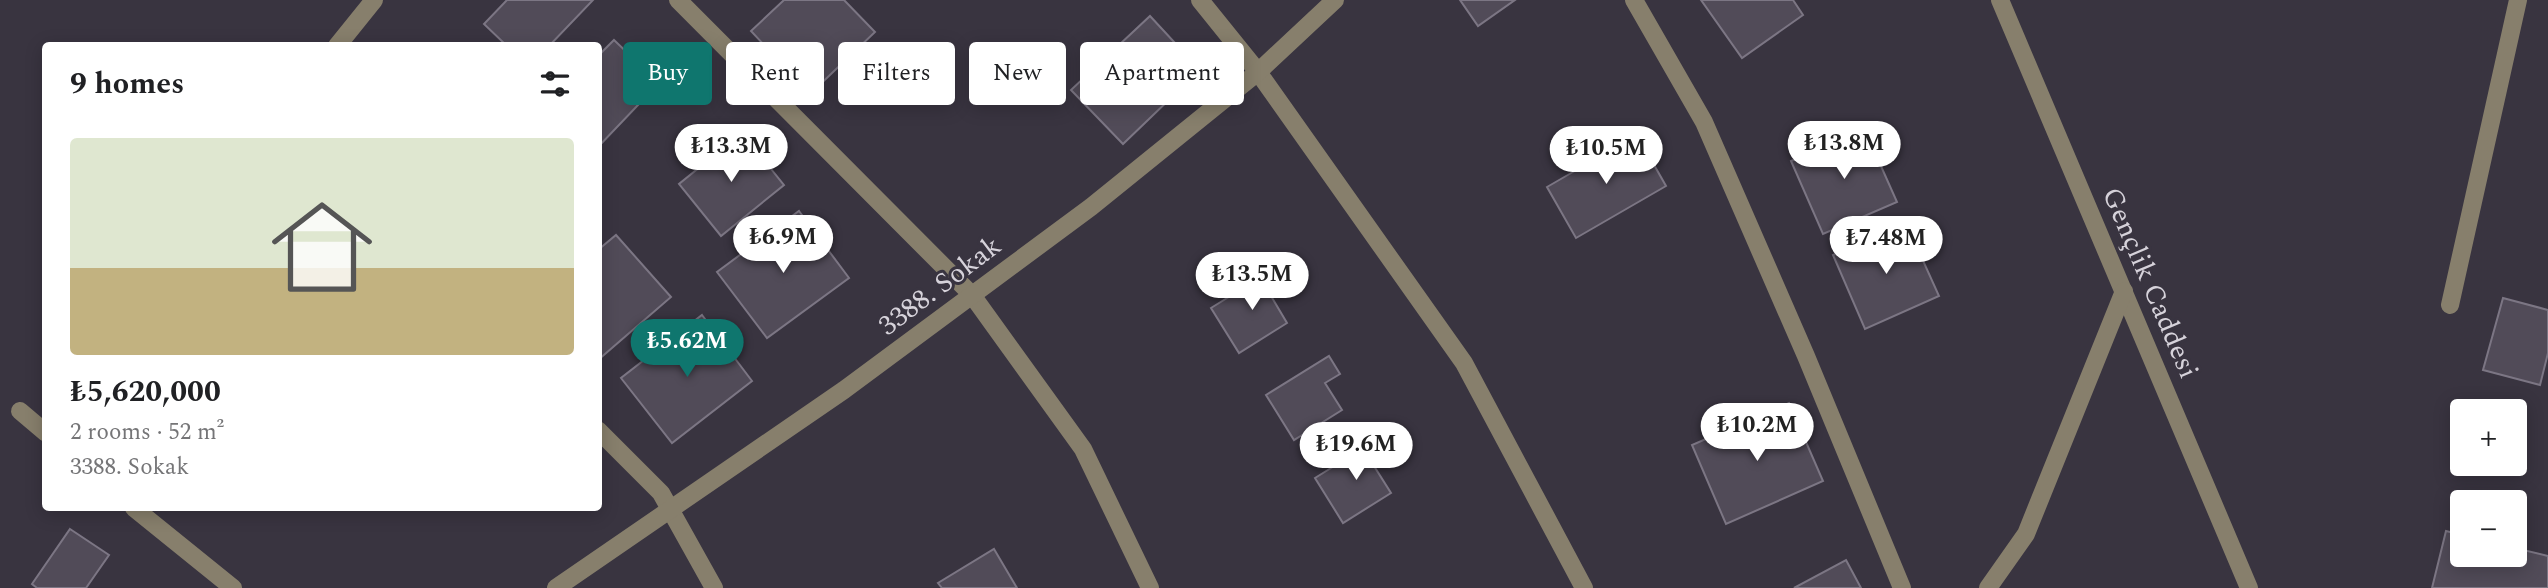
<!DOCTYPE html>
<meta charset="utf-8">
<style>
:root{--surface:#fff;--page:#f2f2f2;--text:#202124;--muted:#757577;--line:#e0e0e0;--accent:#0f766e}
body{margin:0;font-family:Spectral,serif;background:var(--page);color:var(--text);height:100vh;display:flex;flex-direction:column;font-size:26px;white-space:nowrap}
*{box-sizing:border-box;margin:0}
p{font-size:23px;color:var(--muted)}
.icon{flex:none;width:38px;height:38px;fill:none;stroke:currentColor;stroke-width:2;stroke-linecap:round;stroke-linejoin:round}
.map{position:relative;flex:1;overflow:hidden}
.side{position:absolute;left:42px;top:42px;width:560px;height:469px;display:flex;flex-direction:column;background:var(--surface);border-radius:7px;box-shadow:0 4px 18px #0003}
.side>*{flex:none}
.guide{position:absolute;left:623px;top:42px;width:665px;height:63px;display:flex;gap:14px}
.buttons{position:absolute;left:2450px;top:399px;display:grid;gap:14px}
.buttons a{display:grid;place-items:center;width:77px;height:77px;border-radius:7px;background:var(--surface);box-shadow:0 4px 18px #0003;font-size:35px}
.price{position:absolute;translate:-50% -60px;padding:0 16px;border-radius:24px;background:#fff;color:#222;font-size:23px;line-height:46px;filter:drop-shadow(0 2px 4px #0008)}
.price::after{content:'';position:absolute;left:50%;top:42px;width:21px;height:16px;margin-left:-10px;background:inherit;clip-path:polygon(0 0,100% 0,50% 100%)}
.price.active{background:var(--accent);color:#fff}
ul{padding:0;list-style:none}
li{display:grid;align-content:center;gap:14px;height:371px;padding:0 28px}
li+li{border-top:2px solid var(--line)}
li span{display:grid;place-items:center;height:217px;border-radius:7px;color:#555}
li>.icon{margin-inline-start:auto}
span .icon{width:126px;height:126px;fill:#fffc;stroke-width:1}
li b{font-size:30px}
h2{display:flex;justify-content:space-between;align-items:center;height:84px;padding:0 28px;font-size:30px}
.pill{padding:0 24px;border-radius:7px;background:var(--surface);box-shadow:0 4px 18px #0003;font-size:24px;line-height:63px}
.pill.active{background:var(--accent);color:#fff}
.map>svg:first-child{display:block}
.building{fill:#514b58;stroke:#7c7684;stroke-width:2}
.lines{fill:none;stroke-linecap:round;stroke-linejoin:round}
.minor{stroke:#877f6c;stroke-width:18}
.labels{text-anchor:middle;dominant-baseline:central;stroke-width:6;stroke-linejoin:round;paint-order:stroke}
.street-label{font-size:28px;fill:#d6d2da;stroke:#393440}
</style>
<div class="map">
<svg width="2548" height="588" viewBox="0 0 2548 588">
<rect width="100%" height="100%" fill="#393440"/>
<!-- building -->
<g class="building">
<polygon points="507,0 593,0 549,46 507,46 484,24"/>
<polygon points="784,0 844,0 875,32 810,94 751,31"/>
<polygon points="1460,0 1515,0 1478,26"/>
<polygon points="1701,0 1793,0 1803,15 1742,58"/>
<polygon points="1150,16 1200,70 1123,144 1071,90"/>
<polygon points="614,40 659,83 598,147 598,56"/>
<polygon points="1864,128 1897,202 1823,234 1791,161"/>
<polygon points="742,133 784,185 721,236 679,184"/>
<polygon points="1637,135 1666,186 1576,238 1547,187"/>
<polygon points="799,211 849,278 767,338 717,272"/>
<polygon points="1906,223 1939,296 1865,329 1833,255"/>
<polygon points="616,235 671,297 598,360 598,250"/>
<polygon points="1274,269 1285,287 1271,296 1287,323 1239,353 1211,308"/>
<polygon points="2503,298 2548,310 2548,353 2540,385 2483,370"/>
<polygon points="702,315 752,381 672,443 621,378"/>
<polygon points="1329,356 1340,374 1325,383 1342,410 1294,440 1266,395"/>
<polygon points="1789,403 1823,481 1726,524 1692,445"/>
<polygon points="1378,439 1389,457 1374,466 1391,493 1343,523 1315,478"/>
<polygon points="70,529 109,555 86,588 37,588 32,584"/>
<polygon points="2446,531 2462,535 2462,555 2515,555 2515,548 2548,556 2548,588 2432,588"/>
<polygon points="994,549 1017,588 942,588 938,583"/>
<polygon points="1846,560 1861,588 1794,588"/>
</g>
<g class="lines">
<!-- minor -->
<g class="minor">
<polyline points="678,0 972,295 1083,449 1150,588"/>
<polyline points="1200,0 1258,72 1464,363 1584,588"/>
<polyline points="1634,0 1704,122 1806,356 1902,588"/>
<polyline points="2000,0 2249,588"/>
<polyline points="337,46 374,0"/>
<polyline points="2450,305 2518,0"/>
<polyline points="20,411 46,433"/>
<polyline points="598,430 661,493 714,588"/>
<polyline points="134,508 233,588"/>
<polyline points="556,588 844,390 1091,207 1258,72 1335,0"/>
<polyline points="1988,588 2026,534 2124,291"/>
</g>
</g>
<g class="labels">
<!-- street labels -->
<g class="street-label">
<text transform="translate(2150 283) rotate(67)">Gençlik Caddesi</text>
<text transform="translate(940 286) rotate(-37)">3388. Sokak</text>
</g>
</g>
</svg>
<div class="buttons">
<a>+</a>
<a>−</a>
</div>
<b class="price" style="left:1844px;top:181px">₺13.8M</b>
<b class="price" style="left:731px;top:184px">₺13.3M</b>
<b class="price" style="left:1606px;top:186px">₺10.5M</b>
<b class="price" style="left:783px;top:275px">₺6.9M</b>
<b class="price" style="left:1886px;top:276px">₺7.48M</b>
<b class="price" style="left:1252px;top:312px">₺13.5M</b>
<b class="price active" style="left:687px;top:379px">₺5.62M</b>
<b class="price" style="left:1757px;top:463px">₺10.2M</b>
<b class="price" style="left:1356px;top:482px">₺19.6M</b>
<div class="guide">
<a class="pill active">Buy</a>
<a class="pill">Rent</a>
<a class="pill">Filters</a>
<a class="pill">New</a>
<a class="pill">Apartment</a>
</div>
<section class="side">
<h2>9 homes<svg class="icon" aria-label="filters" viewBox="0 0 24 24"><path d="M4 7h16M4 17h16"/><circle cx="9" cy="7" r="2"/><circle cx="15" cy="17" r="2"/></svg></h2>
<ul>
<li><span style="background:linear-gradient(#dfe7d0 60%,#c2b280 0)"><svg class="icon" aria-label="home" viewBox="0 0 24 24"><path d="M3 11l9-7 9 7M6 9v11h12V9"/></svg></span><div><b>₺5,620,000</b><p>2 rooms · 52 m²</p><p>3388. Sokak</p></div></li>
</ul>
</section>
</div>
